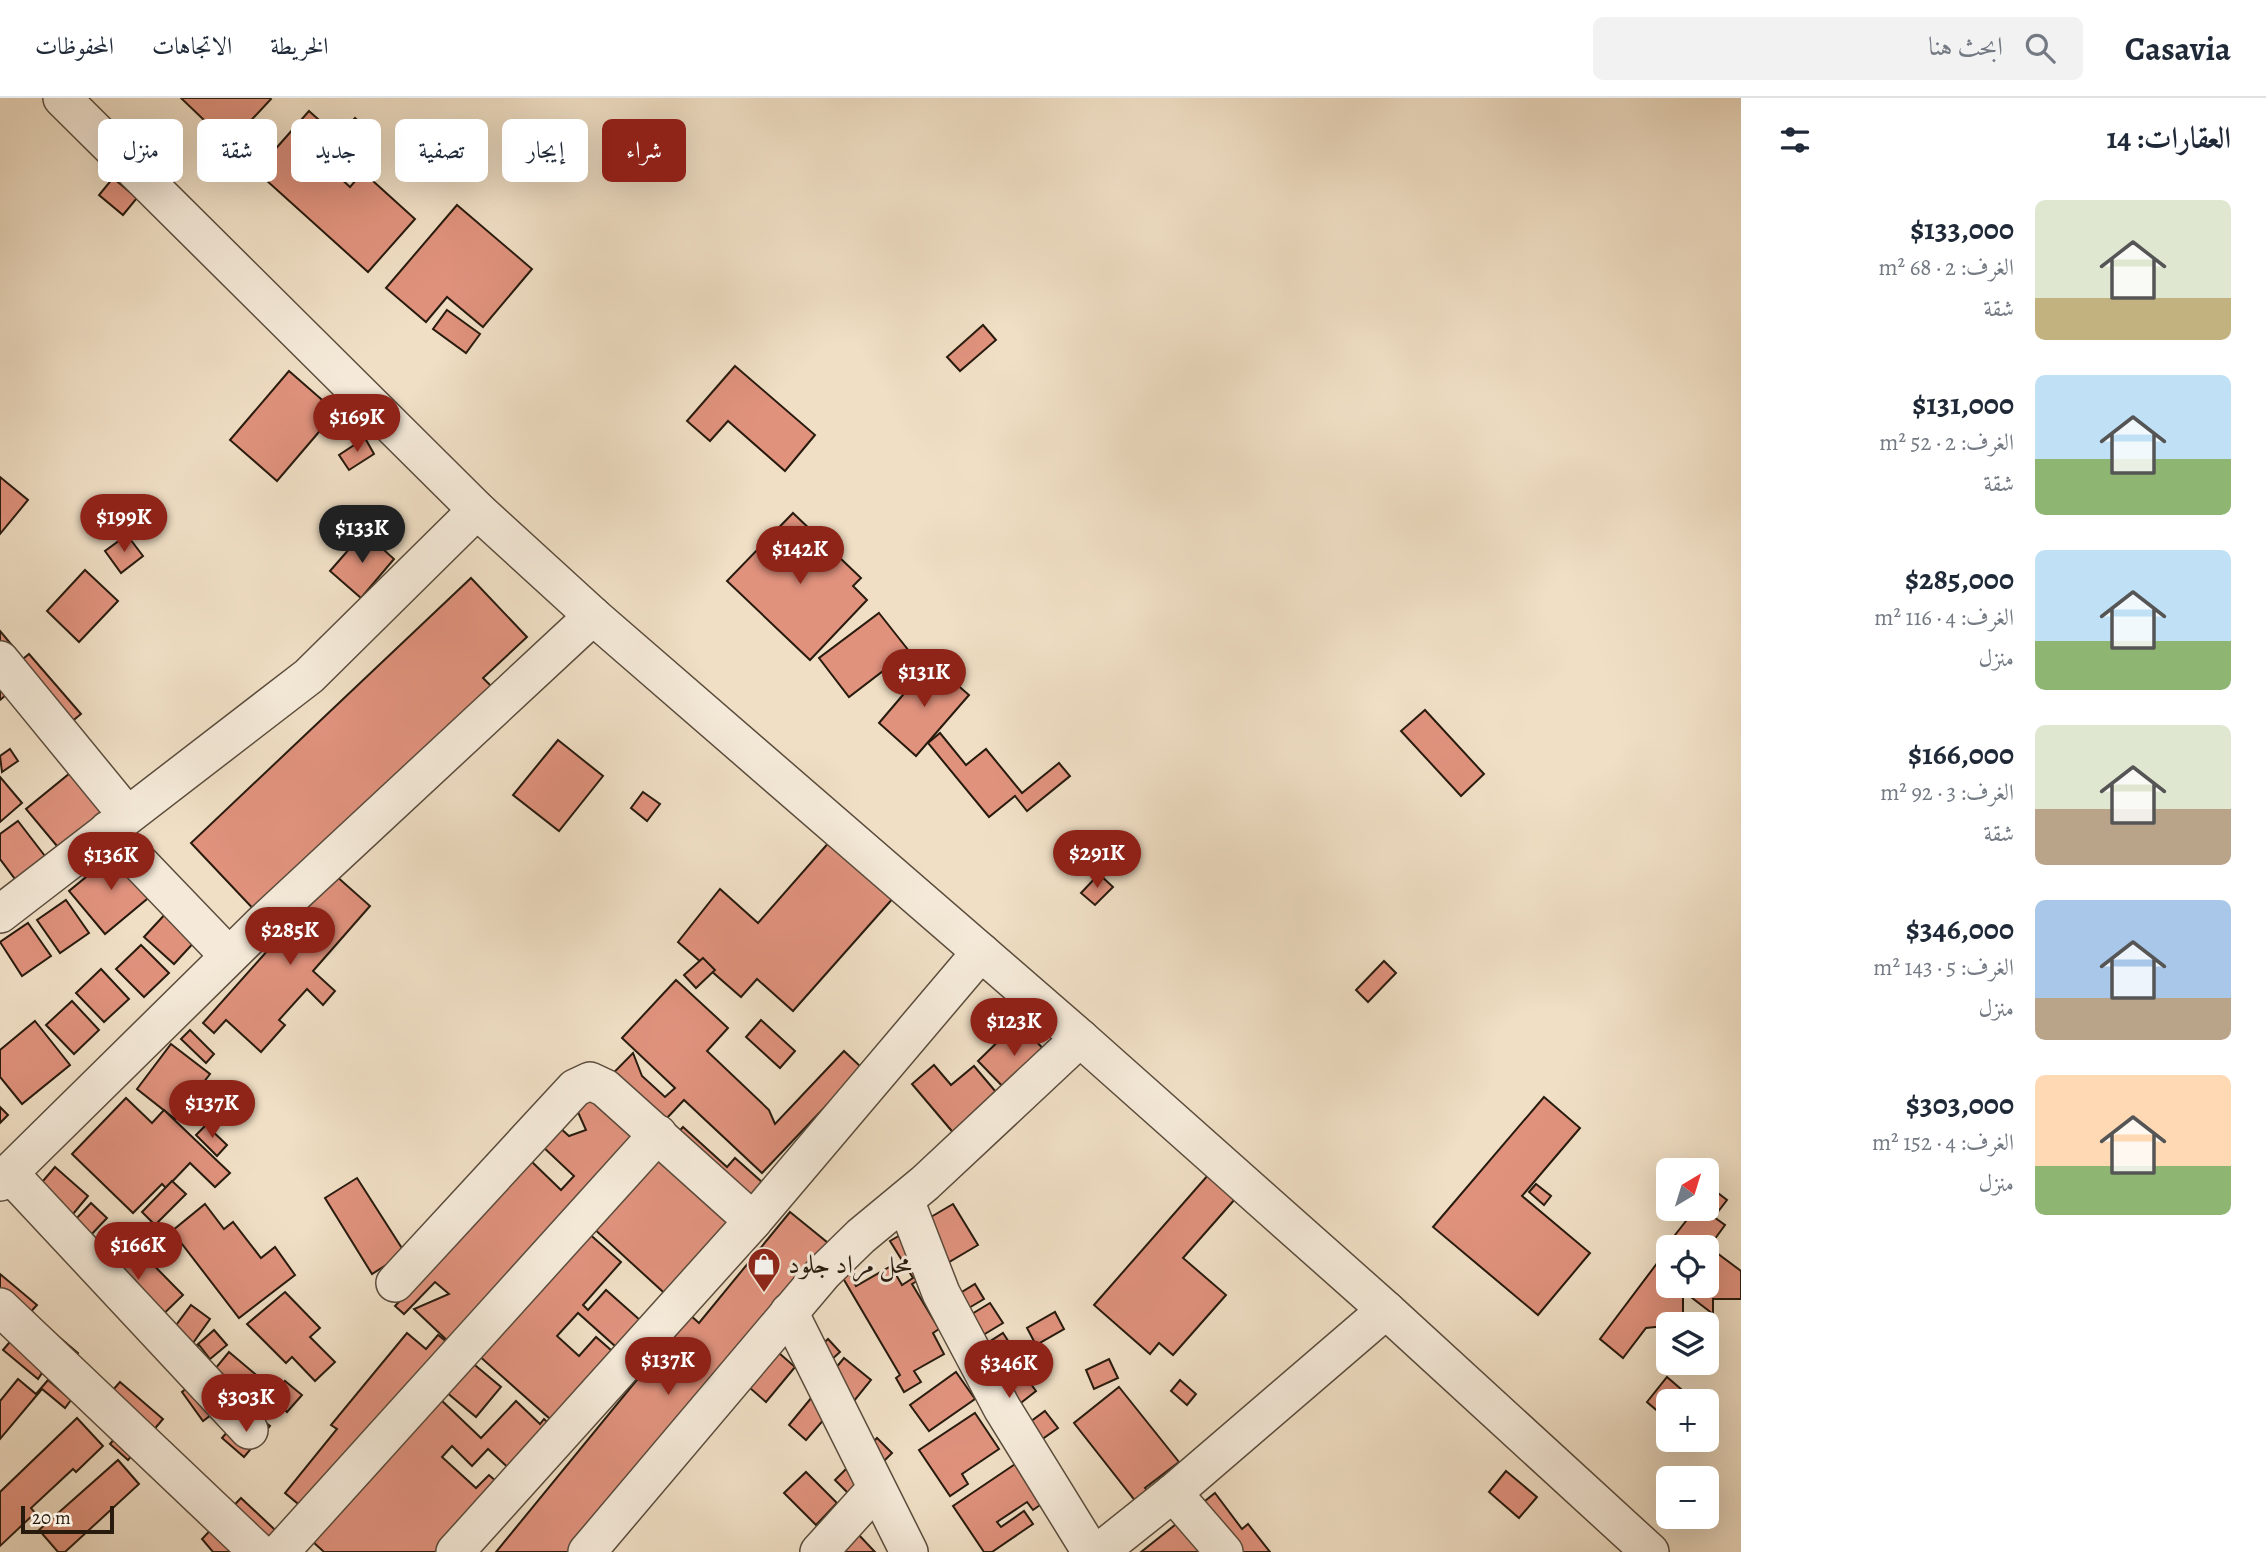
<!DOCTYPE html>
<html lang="ar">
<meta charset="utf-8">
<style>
:root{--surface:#fff;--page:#f2f2f3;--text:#1f2937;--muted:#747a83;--line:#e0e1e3;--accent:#8f2418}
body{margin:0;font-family:Alegreya,Amiri,serif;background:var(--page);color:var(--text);direction:rtl;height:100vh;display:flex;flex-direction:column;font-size:26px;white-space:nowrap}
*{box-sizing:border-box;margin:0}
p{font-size:23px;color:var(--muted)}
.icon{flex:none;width:38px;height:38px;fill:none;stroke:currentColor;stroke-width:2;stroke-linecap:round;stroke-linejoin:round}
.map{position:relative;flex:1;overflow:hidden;direction:ltr}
.side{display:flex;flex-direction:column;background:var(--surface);width:525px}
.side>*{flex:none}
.top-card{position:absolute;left:21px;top:21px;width:665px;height:63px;direction:rtl;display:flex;gap:14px}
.needle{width:46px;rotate:38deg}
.tools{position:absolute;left:1656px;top:1060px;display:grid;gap:14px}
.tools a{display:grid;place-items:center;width:63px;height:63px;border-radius:10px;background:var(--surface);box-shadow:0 7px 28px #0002;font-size:35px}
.scale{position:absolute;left:21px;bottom:18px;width:93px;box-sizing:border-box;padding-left:7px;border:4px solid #281b0e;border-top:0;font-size:19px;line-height:24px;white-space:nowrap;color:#281b0e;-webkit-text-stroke:5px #f5ead9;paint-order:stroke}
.price{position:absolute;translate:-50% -60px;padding:0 16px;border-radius:24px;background:var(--accent);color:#fff;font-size:23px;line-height:46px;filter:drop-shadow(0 2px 4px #0008)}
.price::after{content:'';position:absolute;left:50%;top:42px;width:21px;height:16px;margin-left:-10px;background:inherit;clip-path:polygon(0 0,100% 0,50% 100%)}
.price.on{background:#222;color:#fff}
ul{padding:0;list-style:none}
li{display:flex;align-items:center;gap:21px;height:175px;padding:0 35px}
li span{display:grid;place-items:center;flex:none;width:196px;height:140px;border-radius:10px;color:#555}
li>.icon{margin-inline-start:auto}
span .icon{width:84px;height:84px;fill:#fffc;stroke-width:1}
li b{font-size:30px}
h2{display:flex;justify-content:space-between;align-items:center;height:84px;padding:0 35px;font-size:30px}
.tag{padding:0 24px;border-radius:10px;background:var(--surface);box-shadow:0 7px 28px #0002;font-size:24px;line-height:63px}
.tag.on{background:var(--accent);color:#fff}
header{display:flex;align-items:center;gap:42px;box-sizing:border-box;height:98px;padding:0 35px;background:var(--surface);border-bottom:2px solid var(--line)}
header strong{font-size:33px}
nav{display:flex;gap:38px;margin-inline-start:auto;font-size:24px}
.search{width:490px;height:63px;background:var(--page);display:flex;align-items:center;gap:18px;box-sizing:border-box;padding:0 24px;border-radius:10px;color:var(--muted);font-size:26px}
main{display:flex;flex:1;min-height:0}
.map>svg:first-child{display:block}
.building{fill:#e0927d;stroke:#281b0e;stroke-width:2}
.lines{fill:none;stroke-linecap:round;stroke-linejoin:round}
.street-casing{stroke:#5a4c3c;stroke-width:40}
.street{stroke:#f5ead9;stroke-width:37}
.labels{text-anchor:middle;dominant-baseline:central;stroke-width:6;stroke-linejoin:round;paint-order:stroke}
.poi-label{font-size:26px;fill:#281b0e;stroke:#f5ead9;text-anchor:start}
</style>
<header>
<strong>Casavia</strong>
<div class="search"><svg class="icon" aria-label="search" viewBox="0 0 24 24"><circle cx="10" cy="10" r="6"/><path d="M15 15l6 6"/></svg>ابحث هنا</div>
<nav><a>الخريطة</a><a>الاتجاهات</a><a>المحفوظات</a></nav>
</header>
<main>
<section class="side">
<h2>العقارات: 14<svg class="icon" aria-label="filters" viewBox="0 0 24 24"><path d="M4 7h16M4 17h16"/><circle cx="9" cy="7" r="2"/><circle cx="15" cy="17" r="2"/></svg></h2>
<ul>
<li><span style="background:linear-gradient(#dfe7d0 70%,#c2b280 0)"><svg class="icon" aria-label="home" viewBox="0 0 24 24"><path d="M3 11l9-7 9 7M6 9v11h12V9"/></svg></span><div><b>$133,000</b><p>الغرف: 2 · 68 m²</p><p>شقة</p></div></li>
<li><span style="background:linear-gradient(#bfe0f5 60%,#8fb573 0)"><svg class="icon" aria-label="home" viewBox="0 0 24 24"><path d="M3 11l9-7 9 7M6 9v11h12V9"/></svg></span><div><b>$131,000</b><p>الغرف: 2 · 52 m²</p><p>شقة</p></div></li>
<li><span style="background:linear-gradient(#bfe0f5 65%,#8fb573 0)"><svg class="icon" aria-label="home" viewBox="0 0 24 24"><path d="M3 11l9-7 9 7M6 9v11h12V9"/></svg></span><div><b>$285,000</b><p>الغرف: 4 · 116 m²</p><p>منزل</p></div></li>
<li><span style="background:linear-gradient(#dfe7d0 60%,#b9a48a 0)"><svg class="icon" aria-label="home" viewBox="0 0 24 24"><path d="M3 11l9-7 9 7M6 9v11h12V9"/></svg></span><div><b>$166,000</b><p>الغرف: 3 · 92 m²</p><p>شقة</p></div></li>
<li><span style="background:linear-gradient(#a9c7e8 70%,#b9a48a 0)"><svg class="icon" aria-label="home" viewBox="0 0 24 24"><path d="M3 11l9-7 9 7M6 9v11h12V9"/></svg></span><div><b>$346,000</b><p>الغرف: 5 · 143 m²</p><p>منزل</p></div></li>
<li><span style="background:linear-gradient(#ffd9b3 65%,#8fb573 0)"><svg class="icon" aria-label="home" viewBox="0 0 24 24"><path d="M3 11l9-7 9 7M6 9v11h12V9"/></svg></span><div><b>$303,000</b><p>الغرف: 4 · 152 m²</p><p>منزل</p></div></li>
</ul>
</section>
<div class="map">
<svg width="1741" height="1454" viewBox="0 0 1741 1454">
<rect width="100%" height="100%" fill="#f0dfc5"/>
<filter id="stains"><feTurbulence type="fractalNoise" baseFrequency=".00286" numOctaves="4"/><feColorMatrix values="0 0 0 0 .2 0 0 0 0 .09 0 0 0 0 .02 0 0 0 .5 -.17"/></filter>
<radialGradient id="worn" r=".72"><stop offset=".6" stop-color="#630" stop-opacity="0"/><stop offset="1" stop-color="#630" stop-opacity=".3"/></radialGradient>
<!-- building -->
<g class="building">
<polygon points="181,0 270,0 271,1 229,46"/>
<polygon points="309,13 338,39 355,20 374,37 338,78 350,89 363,74 415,121 368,174 256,73"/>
<polygon points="113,80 137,100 123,117 99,97"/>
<polygon points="457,107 532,171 483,229 447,199 426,224 386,190"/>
<polygon points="447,212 480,236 466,255 433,231"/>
<polygon points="983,227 996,242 960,273 947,259"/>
<polygon points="735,268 815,337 785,373 728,323 710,343 687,323"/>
<polygon points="289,273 336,314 277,383 230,342"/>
<polygon points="365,340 374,356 349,372 339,357"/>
<polygon points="0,379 28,402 0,436"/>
<polygon points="793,415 861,480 853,488 867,502 810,562 727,483"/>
<polygon points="364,434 394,461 361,500 330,473"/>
<polygon points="127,437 143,458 121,475 105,453"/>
<polygon points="85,472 118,503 79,544 47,513"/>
<polygon points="471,480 527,539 483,580 496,593 259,817 191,745"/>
<polygon points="879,515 909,553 849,599 819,560"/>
<polygon points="0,533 20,557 0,574"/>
<polygon points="29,556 81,616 52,640 12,592 0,602 0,580"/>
<polygon points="931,564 969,597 916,658 879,625"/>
<polygon points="1425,612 1484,676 1461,698 1401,633"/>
<polygon points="940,635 966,667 986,651 1022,695 1059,665 1070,678 1027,713 1015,698 989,719 928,645"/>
<polygon points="558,642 603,678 559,733 513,697"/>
<polygon points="10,651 18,663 2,674 0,658"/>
<polygon points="75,671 110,714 62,754 26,711"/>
<polygon points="0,679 22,705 0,724"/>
<polygon points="643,694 660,706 647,723 631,710"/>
<polygon points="18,723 48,762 18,785 0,761 0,736"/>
<polygon points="831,742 895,798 793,913 757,881 741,899 678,844 720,791 758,825"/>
<polygon points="118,753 153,796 105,836 69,793"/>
<polygon points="1099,776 1113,789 1095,807 1081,795"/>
<polygon points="335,777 370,808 313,873 335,893 323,907 307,891 279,922 285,927 261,954 226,922 214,935 203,925"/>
<polygon points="66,802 89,835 60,855 37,822"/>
<polygon points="168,813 198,840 174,866 144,839"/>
<polygon points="28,825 51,858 22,878 0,844"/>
<polygon points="141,847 169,875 144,899 116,871"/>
<polygon points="703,860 715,872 696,890 684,877"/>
<polygon points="1384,863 1396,875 1368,904 1356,892"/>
<polygon points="101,871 129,901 104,924 76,895"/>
<polygon points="676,882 728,930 707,953 769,1012 775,1026 844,953 862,970 762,1075 684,1002 452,1247 414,1211 449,1196 435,1184 404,1216 395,1208 531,1063 561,1092 574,1078 542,1048 559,1029 569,1038 586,1032 577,1012 633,955 642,978 665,999 675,990 622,940"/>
<polygon points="72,903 99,932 74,956 46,927"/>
<polygon points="761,922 795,953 780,970 746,939"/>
<polygon points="35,923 70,967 22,1006 0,979 0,952"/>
<polygon points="1018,924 1049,957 1009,995 978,963"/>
<polygon points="190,932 214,956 206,965 181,941"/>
<polygon points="171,946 210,976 175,1021 137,991"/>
<polygon points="934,967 951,987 974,968 1001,1000 956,1038 912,986"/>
<polygon points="1544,999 1580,1030 1522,1098 1590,1155 1538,1217 1433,1129"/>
<polygon points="126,1000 152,1025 164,1012 230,1075 215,1089 190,1065 166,1090 162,1086 133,1115 72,1056"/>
<polygon points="0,1009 8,1017 0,1025"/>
<polygon points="206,1027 227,1047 217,1058 196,1037"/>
<polygon points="683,1029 727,1069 735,1060 773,1094 672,1202 592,1129"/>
<polygon points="1216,1068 1243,1092 1183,1160 1226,1197 1173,1257 1159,1245 1150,1256 1094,1207"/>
<polygon points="55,1069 88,1098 53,1140 19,1111"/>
<polygon points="357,1080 405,1155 372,1176 325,1100"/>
<polygon points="172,1083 186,1096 155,1127 142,1114"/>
<polygon points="1536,1086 1551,1098 1544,1107 1529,1094"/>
<polygon points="1714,1092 1727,1102 1714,1119 1725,1127 1709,1149 1741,1173 1741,1201 1713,1201 1713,1216 1683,1193 1683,1215 1674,1227 1646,1230 1623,1260 1600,1241 1661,1160 1668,1160 1668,1188 1706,1188 1706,1150 1675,1150 1675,1137 1690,1118 1710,1118 1710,1099"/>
<polygon points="91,1105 107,1120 71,1158 55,1143"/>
<polygon points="205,1106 224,1131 233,1124 261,1160 275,1149 295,1177 239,1220 172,1133"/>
<polygon points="953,1106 978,1147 912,1186 939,1231 933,1235 944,1256 914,1273 921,1284 904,1294 896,1280 900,1277 840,1175 847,1171 856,1188 891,1168 902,1187 913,1180 890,1143"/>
<polygon points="790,1114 833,1149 583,1454 496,1454 690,1217 699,1225"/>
<polygon points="586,1133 621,1164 583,1207 588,1212 606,1192 649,1230 625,1257 578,1215 557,1238 579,1258 596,1239 619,1259 558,1328 477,1256"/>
<polygon points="122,1135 183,1197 145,1234 95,1160"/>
<polygon points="0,1176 37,1207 14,1232 0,1229"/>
<polygon points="975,1186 984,1201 940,1227 931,1213"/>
<polygon points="285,1194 320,1230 310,1239 335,1264 315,1283 292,1259 286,1265 247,1226"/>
<polygon points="990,1205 1003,1225 955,1254 942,1234"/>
<polygon points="191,1207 210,1221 193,1245 174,1230"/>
<polygon points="1055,1214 1064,1231 1036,1247 1027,1230"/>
<polygon points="33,1217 78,1255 53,1284 42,1275 38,1281 3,1252"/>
<polygon points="214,1232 227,1247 210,1261 199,1247 171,1270"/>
<polygon points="407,1235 426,1251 438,1237 452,1248 314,1419 285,1395 337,1331 331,1327"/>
<polygon points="1003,1235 1025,1269 982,1296 961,1262"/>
<polygon points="828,1241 840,1254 820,1272 808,1260"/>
<polygon points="229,1254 267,1286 248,1309 210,1277"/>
<polygon points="779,1255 795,1269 766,1304 750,1290"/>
<polygon points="844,1260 871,1282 841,1319 832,1312 806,1342 789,1327"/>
<polygon points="1109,1261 1118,1280 1094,1291 1086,1272"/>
<polygon points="470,1263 501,1289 476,1319 445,1293"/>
<polygon points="956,1274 975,1301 929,1333 910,1307"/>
<polygon points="1025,1278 1036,1293 994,1326 982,1311"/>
<polygon points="201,1279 223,1308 203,1323 182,1294"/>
<polygon points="1667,1279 1696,1304 1668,1304 1668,1322 1647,1304"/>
<polygon points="18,1281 36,1296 48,1282 71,1302 65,1310 42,1291 0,1341 0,1303"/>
<polygon points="1180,1282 1196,1296 1187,1307 1171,1293"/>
<polygon points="285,1283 302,1297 287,1314 271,1300"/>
<polygon points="120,1284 163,1321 128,1362 110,1346 116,1339 91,1317"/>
<polygon points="1119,1289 1179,1364 1145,1390 1156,1404 1144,1414 1074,1325"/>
<polygon points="439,1300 481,1340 516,1303 540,1326 544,1321 558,1334 517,1378 488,1351 472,1368 452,1348 442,1359 476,1390 489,1377 505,1391 445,1454 324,1454 312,1443 384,1367 380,1363"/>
<polygon points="1706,1308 1716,1315 1706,1329"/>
<polygon points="1045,1313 1058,1330 1031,1349 1019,1332"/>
<polygon points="975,1315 999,1351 962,1376 968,1386 950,1398 919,1352"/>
<polygon points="257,1318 270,1328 244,1359 222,1340 236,1324"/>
<polygon points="77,1320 103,1348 76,1374 73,1371 31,1410 35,1415 0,1448 0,1394"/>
<polygon points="877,1340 892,1355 850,1397 835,1382"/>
<polygon points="1039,1350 1066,1389 1033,1412 1027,1404 997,1424 1001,1429 1024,1413 1033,1426 992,1454 984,1454 953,1408"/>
<polygon points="118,1362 139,1386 65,1454 58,1454 39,1432"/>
<polygon points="1506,1373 1537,1399 1519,1420 1489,1394"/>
<polygon points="806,1374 837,1405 816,1427 784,1395"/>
<polygon points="1215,1395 1242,1431 1248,1426 1270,1454 1141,1454"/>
<polygon points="241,1400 288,1444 279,1454 213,1454 202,1441"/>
<polygon points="857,1435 875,1454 837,1454"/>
</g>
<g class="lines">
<defs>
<g id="street">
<polyline points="62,0 477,412 593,518 1080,940 1386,1212 1650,1454"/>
<polyline points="0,562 127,717"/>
<polyline points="108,732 229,858"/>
<polyline points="0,816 309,578 477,412"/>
<polyline points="9,1075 249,1332"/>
<polyline points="0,1084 264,824 593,518"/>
<polyline points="905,1102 941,1195 1002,1310 1091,1454"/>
<polyline points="395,1185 575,990 590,983 605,990 753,1123"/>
<polyline points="0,1209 258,1454"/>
<polyline points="789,1214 909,1454"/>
<polyline points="280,1454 658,1036"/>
<polyline points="455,1454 753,1123 981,854"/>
<polyline points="587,1454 823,1175 861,1138 925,1085 1080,940"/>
<polyline points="819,1454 876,1391"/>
<polyline points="1099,1454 1173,1395"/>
<polyline points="1224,1454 1173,1395 1386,1212"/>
</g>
</defs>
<!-- street casing -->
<use href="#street" class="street-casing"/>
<!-- street -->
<use href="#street" class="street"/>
</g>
<!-- icons -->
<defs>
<symbol id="shop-pin" viewBox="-11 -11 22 30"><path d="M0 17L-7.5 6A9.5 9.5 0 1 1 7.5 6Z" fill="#8f2418" stroke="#f5ead9"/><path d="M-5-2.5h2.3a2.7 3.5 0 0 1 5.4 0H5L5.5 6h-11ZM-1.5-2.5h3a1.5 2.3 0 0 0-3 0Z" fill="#fff"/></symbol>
</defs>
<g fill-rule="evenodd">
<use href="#shop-pin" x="745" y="1147" width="38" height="52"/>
</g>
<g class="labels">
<!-- poi labels -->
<g class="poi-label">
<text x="788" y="1166">محل مراد جلود</text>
</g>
</g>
<rect width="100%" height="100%" filter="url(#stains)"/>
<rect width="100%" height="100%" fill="url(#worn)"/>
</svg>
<div class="tools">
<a><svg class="needle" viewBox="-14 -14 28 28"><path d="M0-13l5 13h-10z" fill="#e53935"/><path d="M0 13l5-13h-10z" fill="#747a83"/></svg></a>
<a><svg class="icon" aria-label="locate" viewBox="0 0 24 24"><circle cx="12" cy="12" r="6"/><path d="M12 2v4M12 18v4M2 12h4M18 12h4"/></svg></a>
<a><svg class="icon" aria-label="layers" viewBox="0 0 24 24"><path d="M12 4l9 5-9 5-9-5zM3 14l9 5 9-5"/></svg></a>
<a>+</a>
<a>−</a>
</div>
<div class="scale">20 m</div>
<b class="price" style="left:357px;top:356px">$169K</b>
<b class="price" style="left:124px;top:456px">$199K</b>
<b class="price on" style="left:362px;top:467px">$133K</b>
<b class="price" style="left:800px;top:488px">$142K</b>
<b class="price" style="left:924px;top:611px">$131K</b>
<b class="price" style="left:1097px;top:792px">$291K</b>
<b class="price" style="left:111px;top:794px">$136K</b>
<b class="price" style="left:290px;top:869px">$285K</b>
<b class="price" style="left:1014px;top:960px">$123K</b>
<b class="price" style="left:212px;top:1042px">$137K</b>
<b class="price" style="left:138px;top:1184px">$166K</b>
<b class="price" style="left:668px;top:1299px">$137K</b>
<b class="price" style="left:1009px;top:1302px">$346K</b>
<b class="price" style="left:246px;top:1336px">$303K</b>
<div class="top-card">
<a class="tag on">شراء</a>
<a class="tag">إيجار</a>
<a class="tag">تصفية</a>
<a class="tag">جديد</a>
<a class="tag">شقة</a>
<a class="tag">منزل</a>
</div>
</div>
</main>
